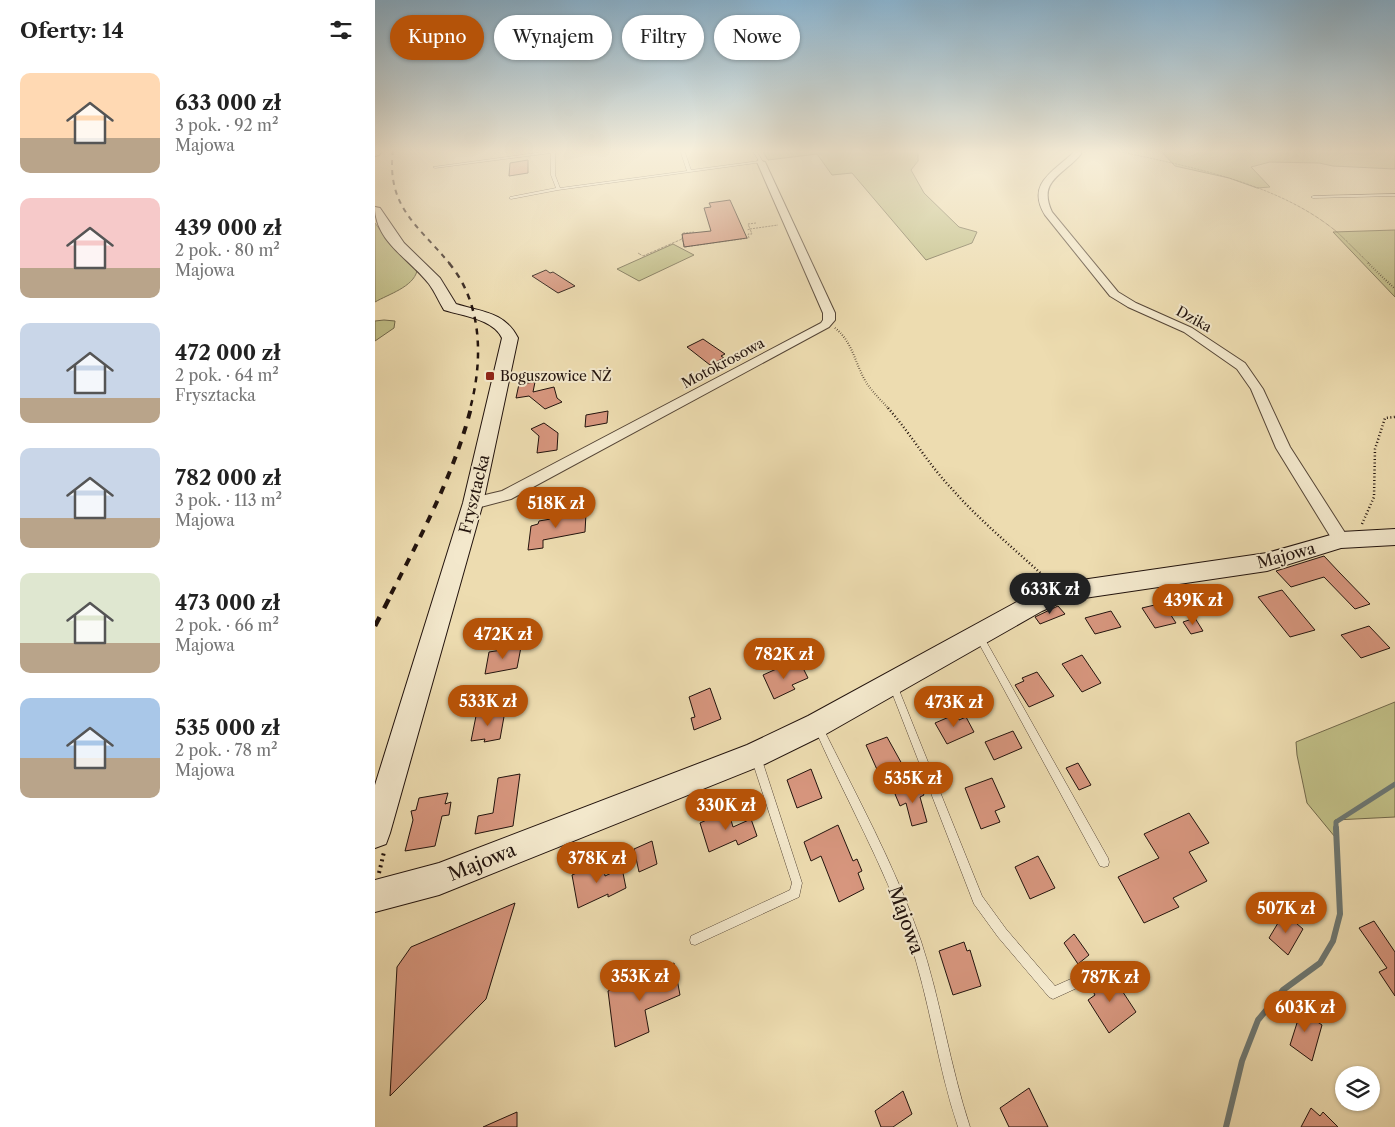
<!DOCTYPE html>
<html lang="pl">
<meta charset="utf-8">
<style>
:root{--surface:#fff;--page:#f6f6f6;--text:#222;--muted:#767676;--accent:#b45309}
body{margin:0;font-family:"Libre Caslon Text",serif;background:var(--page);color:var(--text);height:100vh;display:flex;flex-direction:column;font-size:19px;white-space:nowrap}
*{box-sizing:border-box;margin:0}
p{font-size:16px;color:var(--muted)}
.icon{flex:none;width:28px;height:28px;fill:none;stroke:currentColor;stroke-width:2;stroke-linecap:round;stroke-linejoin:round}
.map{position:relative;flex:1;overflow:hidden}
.details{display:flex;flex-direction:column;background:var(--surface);width:375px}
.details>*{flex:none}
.guide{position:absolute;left:15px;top:15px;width:475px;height:45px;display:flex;gap:10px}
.tools{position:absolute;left:960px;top:1066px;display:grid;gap:10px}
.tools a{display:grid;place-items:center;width:45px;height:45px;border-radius:50%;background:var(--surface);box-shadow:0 1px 4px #0004;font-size:25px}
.price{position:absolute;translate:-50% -42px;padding:0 11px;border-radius:18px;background:var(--accent);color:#fff;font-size:16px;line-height:32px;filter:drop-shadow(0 1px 2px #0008)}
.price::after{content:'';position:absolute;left:50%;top:30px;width:15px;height:11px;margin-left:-8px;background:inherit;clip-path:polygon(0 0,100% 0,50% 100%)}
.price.selected{background:#222;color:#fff}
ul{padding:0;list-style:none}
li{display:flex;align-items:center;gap:15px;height:125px;padding:0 20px}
li span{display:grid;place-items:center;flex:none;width:140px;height:100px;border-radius:10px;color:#555}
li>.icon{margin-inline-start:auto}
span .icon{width:60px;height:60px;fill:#fffc;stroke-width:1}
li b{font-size:21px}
h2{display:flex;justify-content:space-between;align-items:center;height:60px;padding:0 20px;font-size:21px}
.tag{padding:0 18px;border-radius:22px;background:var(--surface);box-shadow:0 1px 4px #0004;font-size:18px;line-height:45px}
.tag.selected{background:var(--accent);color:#fff}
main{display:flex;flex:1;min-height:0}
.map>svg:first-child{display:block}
.green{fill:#c0be86;stroke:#71684a}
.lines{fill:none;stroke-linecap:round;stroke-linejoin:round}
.stream-far1{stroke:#6c7773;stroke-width:5}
.stream{stroke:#6c7773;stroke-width:6}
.building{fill:#d7967e;stroke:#22130d}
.lane-casing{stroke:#554536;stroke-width:1}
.street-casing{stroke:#554536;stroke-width:2}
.secondary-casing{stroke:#22130d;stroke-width:2}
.path-far3{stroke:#22130d;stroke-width:1;stroke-dasharray:0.5 1;stroke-linecap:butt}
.path-far2{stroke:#22130d;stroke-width:2;stroke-dasharray:0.5 2;stroke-linecap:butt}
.path-far1{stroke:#22130d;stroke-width:2.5;stroke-dasharray:1 2.5;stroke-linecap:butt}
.path{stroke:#22130d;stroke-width:4;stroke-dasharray:2 4;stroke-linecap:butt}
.lane{fill:#f3e8cc;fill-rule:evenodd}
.street{fill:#f3e8cc;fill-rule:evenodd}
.secondary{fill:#f3e8cc;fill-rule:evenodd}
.rail-far3{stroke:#22130d;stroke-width:2;stroke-dasharray:5 5;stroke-linecap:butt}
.rail-far2{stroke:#22130d;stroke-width:2.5;stroke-dasharray:6 6;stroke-linecap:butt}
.rail-far1{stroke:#22130d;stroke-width:4;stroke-dasharray:8 8;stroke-linecap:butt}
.rail{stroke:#22130d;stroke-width:4.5;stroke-dasharray:10 10;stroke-linecap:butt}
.poi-dot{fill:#8f2418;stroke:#f3e8cc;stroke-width:2}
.labels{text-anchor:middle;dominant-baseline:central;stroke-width:4;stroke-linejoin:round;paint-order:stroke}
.far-street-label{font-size:14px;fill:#22130d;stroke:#f3e8cc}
.far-poi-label{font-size:14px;fill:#22130d;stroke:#f3e8cc;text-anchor:start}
.street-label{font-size:16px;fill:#22130d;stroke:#f3e8cc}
.near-street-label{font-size:19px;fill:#22130d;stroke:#f3e8cc}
</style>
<main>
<section class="details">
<h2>Oferty: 14<svg class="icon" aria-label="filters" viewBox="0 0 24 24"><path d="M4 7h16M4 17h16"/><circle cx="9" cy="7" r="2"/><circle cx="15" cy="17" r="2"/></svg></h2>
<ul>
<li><span style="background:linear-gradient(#ffd9b3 65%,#b9a48a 0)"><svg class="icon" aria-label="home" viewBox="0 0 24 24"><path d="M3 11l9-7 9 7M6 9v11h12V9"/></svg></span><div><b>633 000 zł</b><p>3 pok. · 92 m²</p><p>Majowa</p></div></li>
<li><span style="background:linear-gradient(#f6c9c9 70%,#b9a48a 0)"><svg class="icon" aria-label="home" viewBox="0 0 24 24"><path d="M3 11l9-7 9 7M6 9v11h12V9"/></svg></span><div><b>439 000 zł</b><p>2 pok. · 80 m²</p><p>Majowa</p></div></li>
<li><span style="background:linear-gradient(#c9d6e8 75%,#b9a48a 0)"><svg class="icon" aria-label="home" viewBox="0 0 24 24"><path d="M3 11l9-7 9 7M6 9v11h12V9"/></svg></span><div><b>472 000 zł</b><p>2 pok. · 64 m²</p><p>Frysztacka</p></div></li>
<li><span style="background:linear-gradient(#c9d6e8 70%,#b9a48a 0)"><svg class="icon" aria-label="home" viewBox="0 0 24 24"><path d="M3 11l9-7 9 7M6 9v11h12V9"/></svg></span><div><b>782 000 zł</b><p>3 pok. · 113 m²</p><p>Majowa</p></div></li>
<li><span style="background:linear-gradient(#dfe7d0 70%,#b9a48a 0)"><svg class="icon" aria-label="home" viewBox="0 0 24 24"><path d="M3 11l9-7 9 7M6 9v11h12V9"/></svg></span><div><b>473 000 zł</b><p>2 pok. · 66 m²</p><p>Majowa</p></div></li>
<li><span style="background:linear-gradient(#a9c7e8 60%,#b9a48a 0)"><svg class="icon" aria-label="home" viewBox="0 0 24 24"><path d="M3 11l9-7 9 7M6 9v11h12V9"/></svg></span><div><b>535 000 zł</b><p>2 pok. · 78 m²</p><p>Majowa</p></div></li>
</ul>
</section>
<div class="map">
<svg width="1020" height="1127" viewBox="0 0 1020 1127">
<rect width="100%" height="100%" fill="#eddcb0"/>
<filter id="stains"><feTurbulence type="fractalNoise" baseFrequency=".004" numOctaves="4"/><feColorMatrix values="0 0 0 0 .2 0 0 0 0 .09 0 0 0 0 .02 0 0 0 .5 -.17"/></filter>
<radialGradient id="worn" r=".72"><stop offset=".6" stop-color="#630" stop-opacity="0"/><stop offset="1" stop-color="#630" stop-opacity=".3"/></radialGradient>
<!-- green -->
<g class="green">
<polygon points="387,150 543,150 543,161 536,170 549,193 584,227 602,232 597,243 551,260 477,173 457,175 442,154 393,160"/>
<polygon points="785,150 918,150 940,152 941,150 1020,150 1020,169 958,166 944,163 895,162 876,167 895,187 882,188 854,178 800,166"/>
<path d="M0 223 20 250 42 271C38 287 14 294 0 302Z"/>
<polygon points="1020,230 1020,297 958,232"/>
<polygon points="298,244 319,255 264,281 242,269"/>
<polygon points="9,320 20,321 19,328 0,341 0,321"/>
<polygon points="1020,702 1020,817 960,820 960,837 932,803 922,755 921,742"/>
</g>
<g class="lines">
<!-- stream-far1 -->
<polyline class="stream-far1" points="961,829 961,822 1020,784"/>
<!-- stream -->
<polyline class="stream" points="851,1127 867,1061 883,1020 908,990 945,963 958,941 965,914 961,828"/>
</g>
<!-- building -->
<g class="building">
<polygon points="153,160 153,173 134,176 135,163"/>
<polygon points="355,200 372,238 309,247 307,234 336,231 329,208 336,207 334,203"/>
<polygon points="171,270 175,273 178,272 200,286 183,293 157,276"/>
<polygon points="328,339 350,354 346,356 349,358 335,365 312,347"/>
<polygon points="160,382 158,392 179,387 182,398 187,402 170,409 154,396 141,398 144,384"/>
<polygon points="233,411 232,423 210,427 211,415"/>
<polygon points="169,423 183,433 182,450 162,453 164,436 156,429"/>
<polygon points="211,513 210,532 168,540 168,548 153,550 156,526 163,524 164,521"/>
<polygon points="949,556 964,572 995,604 980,609 949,577 916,587 901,571"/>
<polygon points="907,590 925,612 940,630 915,637 883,597"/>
<polygon points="788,603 801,623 780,628 767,608"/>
<polygon points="683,606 690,614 665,624 660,617"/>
<polygon points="736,611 746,627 720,634 710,618"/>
<polygon points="820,618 828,631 816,634 808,622"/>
<polygon points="994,626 1015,648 986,658 966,635"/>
<polygon points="146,647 142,668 110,674 114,652"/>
<polygon points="707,655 726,683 707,692 687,664"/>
<polygon points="426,664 433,678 417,685 420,689 399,699 388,675 408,666 410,670"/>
<polygon points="662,672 679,696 654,707 640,685 649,681 647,678"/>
<polygon points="335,688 346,719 319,730 316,718 320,717 314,697"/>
<polygon points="130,711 125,739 109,742 110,739 96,741 101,716"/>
<polygon points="581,714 584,720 591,717 599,732 572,744 560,723"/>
<polygon points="638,731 647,748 619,760 610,742"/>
<polygon points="512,737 527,764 504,774 491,745"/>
<polygon points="703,763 716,785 704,790 691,768"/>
<polygon points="436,769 447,798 422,808 412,780"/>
<polygon points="145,774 138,826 100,834 103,816 118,813 123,778"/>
<polygon points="617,778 630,807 620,811 625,822 606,829 590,788"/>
<polygon points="544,784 549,795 545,797 552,822 537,826 531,803 525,806 520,794"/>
<polygon points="73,793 70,804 76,802 74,815 67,816 60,846 30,851 38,820 36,811 41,810 44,798"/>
<polygon points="353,810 358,827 376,819 382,836 363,845 361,840 334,852 325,823"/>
<polygon points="814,813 834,843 814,852 832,881 798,898 804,907 769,923 743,877 784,858 769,834"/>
<polygon points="463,825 478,861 482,859 487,871 483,873 489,889 464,902 446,856 436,861 429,842"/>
<polygon points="277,841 282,864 264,872 259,849"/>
<polygon points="663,856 680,888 655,899 640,867"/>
<polygon points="228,862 230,876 247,868 251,888 233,897 233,894 203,908 197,875"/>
<polygon points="140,903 111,999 15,1096 22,967 36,947"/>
<polygon points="909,913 928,929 913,955 894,938"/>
<polygon points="999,921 1020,952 1020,996 1004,972 1012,968 984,928"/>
<polygon points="699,934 714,955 703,964 689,943"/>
<polygon points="589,942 592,951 595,950 606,986 578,995 564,951"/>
<polygon points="299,963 305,995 270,1010 274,1032 240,1047 233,991"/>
<polygon points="732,973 738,982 740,980 761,1012 734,1033 713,1000 720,995 715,986"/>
<polygon points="917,1005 947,1025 937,1061 915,1045 922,1023 914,1017"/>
<polygon points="654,1088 673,1127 634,1127 625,1108"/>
<polygon points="528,1091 537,1114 518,1127 506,1127 500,1111"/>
<polygon points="936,1108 945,1116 948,1112 963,1127 926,1127"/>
<polygon points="142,1112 142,1127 108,1127"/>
</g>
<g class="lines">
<defs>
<g id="lane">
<polygon points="176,150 180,150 180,175 185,188 312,171 305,150 309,150 316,170 384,161 377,150 381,150 388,162 183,190 136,199 134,198 135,197 181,188 176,175 176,153 60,168 58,167 176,151"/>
<polygon points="1020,194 1020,196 938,198 936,197 938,196"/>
<polygon points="604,633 607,634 733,858 734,862 733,866 729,867 725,866 601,638 600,636 601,634"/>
<polygon points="518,681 521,682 522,685 607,896 631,929 680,986 698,978 702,980 704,984 702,988 678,999 674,997 623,937 599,904 514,685 515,682"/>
<path d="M443 723 446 724C481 795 520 865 546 941 566 1002 575 1066 595 1127H583C562 1065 555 1000 534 939 509 865 470 798 439 727L440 724Z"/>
<polygon points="381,753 384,754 386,757 427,883 424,897 320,945 316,944 315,940 316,936 415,890 417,883 376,757 378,754"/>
</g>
<g id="street">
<path d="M698 150H706V154C689 175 662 180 677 212L743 292 761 303 817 328 870 363 888 389 915 447 972 536 974 540 972 544 966 546 960 544 901 448 876 389 862 369 809 332 753 307 735 296 670 215C651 184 678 172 698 153Z"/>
<polygon points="383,160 390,162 460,313 460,320 454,327 136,499 98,509 93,507 90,503 93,499 127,491 446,323 448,320 448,313 382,162"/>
</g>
<g id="secondary">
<polygon points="0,150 7,150 4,155 0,156"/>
<path d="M0 207 5 208 29 243 65 278 81 304C107 312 130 312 143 338L108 503 15 833 11 844 0 848V785L88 503 127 338C118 319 88 316 69 310 64 302 60 292 54 284 35 259 0 242 0 207Z"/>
<polygon points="1020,529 1020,545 966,548 892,571 689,601 667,611 451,734 390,764 64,895 0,912 0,880 64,863 372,745 433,716 651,597 686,583 892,553 966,532"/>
</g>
</defs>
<!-- lane casing -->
<use href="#lane" class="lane-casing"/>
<!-- street casing -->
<use href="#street" class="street-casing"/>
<!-- secondary casing -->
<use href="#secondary" class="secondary-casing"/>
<!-- path-far3 -->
<g class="path-far3">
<path d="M737 150C811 166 902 182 962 232 973 242 984 254 995 264"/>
<polyline points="381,223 373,224 375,229 403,225"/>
<polyline points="307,239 308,233 319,232"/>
<polyline points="263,253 268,256 307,239 310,247 374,238 373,234 377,234 375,229 372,230"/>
</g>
<!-- path-far2 -->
<g class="path-far2">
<polyline points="993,263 1020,289"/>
<path d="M460 328C478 342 480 364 491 382 497 392 507 401 514 409"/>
</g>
<!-- path-far1 -->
<g class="path-far1">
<path d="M513 408C536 434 553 464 577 489 606 522 642 551 674 581"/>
<polyline points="987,524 999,497 1000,449 1010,418 1020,417"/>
</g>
<!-- path -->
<polyline class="path" points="4,873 9,852"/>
<!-- lane -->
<use href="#lane" class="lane"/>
<!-- street -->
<use href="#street" class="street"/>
<!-- secondary -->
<use href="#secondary" class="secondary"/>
<!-- rail-far3 -->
<path class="rail-far3" d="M18 150C11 207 43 225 75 264"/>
<!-- rail-far2 -->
<path class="rail-far2" d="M74 263C108 304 108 361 95 409"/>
<!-- rail-far1 -->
<path class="rail-far1" d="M16 594C47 534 79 474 96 408"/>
<!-- rail -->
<polyline class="rail" points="0,626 17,593"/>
</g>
<!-- sky -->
<linearGradient id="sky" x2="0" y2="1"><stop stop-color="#8ab6d4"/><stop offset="0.49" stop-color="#f7efdb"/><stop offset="1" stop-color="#f7efdb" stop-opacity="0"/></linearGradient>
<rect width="1020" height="308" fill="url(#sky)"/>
<!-- markers -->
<rect class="poi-dot" x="110" y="371" width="10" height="10" rx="2.5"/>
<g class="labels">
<!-- far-street labels -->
<g class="far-street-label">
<text transform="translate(819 319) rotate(29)">Dzika</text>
<text transform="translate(348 363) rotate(-28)">Motokrosowa</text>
</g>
<!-- far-poi labels -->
<g class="far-poi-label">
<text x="125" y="376">Boguszowice NŻ</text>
</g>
<!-- street labels -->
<g class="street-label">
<text transform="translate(99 494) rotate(-76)">Frysztacka</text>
<text transform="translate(911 555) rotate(-15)">Majowa</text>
</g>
<!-- near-street labels -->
<g class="near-street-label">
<text transform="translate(107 862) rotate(-22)">Majowa</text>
<text transform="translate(531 920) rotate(70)">Majowa</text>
</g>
</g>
<rect width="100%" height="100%" filter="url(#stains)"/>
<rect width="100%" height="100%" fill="url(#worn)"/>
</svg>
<div class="tools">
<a><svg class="icon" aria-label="layers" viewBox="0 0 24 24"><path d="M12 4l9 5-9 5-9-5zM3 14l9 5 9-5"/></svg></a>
</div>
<b class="price" style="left:181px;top:529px">518K zł</b>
<b class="price selected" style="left:675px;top:615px">633K zł</b>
<b class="price" style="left:818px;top:626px">439K zł</b>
<b class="price" style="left:128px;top:660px">472K zł</b>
<b class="price" style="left:409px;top:680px">782K zł</b>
<b class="price" style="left:113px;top:727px">533K zł</b>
<b class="price" style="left:579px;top:728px">473K zł</b>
<b class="price" style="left:538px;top:804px">535K zł</b>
<b class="price" style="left:351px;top:831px">330K zł</b>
<b class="price" style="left:222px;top:884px">378K zł</b>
<b class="price" style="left:911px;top:934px">507K zł</b>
<b class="price" style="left:265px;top:1002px">353K zł</b>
<b class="price" style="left:735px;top:1003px">787K zł</b>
<b class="price" style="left:930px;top:1033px">603K zł</b>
<div class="guide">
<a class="tag selected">Kupno</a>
<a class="tag">Wynajem</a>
<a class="tag">Filtry</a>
<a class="tag">Nowe</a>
</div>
</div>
</main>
